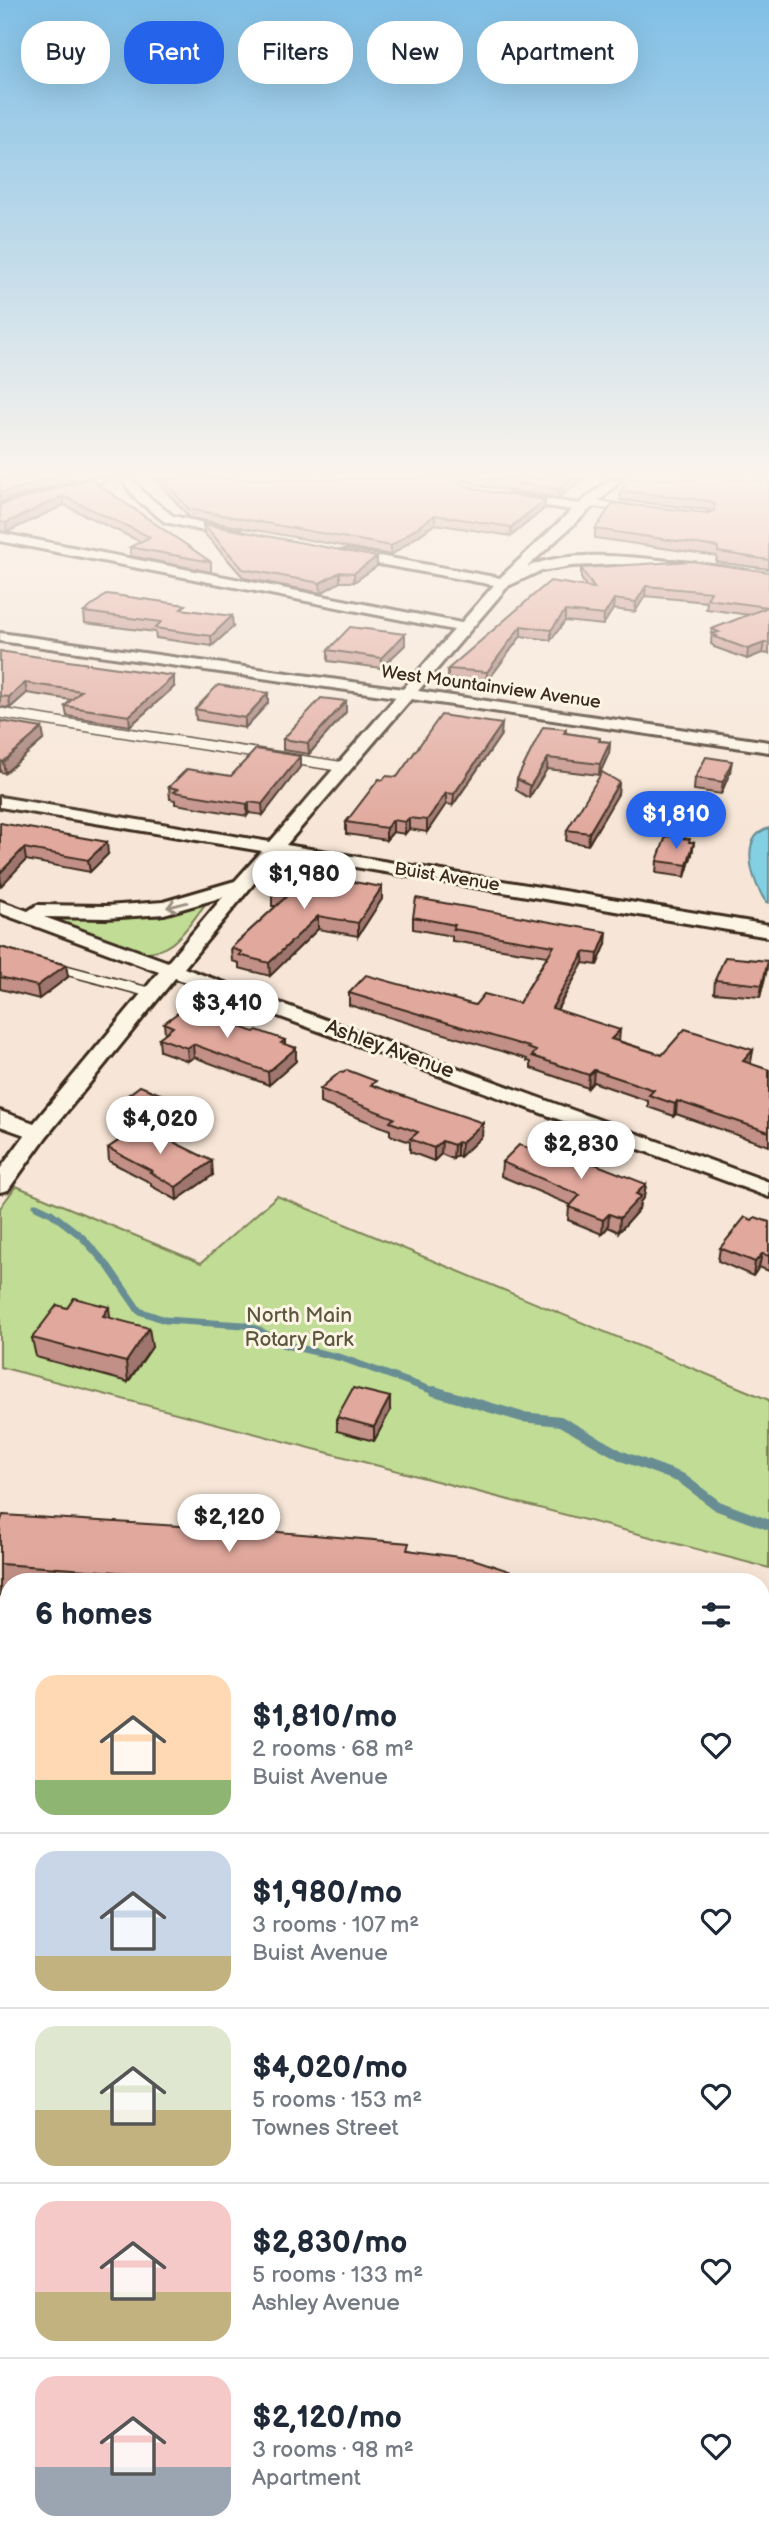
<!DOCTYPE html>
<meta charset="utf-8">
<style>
:root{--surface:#fff;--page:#f2f2f3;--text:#1f2937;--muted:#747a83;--line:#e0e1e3;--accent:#2563eb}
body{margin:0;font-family:"Balsamiq Sans",sans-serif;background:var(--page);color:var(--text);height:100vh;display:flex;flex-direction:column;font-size:26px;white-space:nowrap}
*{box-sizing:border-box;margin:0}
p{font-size:23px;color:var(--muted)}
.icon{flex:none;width:38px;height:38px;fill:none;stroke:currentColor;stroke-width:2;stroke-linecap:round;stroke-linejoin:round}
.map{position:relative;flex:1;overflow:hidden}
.panel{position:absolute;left:0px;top:1573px;width:770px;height:975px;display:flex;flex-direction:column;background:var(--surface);border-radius:28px 28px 0 0;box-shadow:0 7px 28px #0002}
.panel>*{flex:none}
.guide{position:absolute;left:21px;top:21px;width:728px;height:63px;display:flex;gap:14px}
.price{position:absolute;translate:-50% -60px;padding:0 16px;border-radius:24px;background:#fff;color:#222;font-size:23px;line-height:46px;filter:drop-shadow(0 2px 4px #0008)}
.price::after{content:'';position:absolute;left:50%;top:42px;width:21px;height:16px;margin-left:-10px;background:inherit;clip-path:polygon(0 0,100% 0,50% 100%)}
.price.on{background:var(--accent);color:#fff}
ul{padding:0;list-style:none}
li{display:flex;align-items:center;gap:21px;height:175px;padding:0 35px}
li+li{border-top:2px solid var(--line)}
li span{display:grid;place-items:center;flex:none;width:196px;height:140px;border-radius:21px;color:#555}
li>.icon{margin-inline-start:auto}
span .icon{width:84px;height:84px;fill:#fffc;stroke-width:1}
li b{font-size:30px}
h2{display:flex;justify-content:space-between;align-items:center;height:84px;padding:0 35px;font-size:30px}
.chip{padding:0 24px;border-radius:28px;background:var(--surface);box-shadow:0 7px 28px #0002;font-size:24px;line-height:63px}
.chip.on{background:var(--accent);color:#fff}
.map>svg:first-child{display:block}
.green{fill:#c1dc94;stroke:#7e8359;stroke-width:2}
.water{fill:#84d0e3;stroke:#678e94;stroke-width:2}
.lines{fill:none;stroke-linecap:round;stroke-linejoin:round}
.stream-far1{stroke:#678e94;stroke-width:7}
.stream{stroke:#678e94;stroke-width:10}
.service-far1-casing{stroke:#3b2a1e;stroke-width:10}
.service-casing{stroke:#3b2a1e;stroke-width:12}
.minor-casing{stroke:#3b2a1e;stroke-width:6}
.service-far1{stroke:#fcf5e5;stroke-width:7}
.service{stroke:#fcf5e5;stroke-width:9}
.minor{fill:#fcf5e5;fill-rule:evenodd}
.wall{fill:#c29087;stroke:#3b2a1e;stroke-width:2}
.shaded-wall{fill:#9e766e;stroke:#3b2a1e;stroke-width:2}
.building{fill:#e1a89d;stroke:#3b2a1e;stroke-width:2}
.oneway{stroke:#9c9082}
.labels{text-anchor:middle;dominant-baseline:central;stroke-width:6;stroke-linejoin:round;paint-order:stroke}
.far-street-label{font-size:18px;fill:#3b2a1e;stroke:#fcf5e5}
.street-label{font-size:21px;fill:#3b2a1e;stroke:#fcf5e5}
.park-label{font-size:21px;fill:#5c563c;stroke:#fcf5e5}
</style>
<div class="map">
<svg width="769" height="2547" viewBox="0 0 769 2547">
<rect width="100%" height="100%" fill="#f7e6d7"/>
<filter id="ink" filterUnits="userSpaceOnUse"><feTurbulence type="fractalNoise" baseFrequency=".0143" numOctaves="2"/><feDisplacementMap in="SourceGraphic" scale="14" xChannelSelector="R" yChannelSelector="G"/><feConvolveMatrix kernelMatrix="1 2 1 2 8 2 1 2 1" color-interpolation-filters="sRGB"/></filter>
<g filter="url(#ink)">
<!-- green -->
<g class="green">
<path d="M207 902C186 928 172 959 134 951L44 916 159 917Z"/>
<polygon points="16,1186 201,1263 277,1196 769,1400 769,1568 0,1367 0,1208"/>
</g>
<!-- water -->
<path class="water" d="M769 828V903L766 902C753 884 737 837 769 828Z"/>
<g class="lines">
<!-- stream-far1 -->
<polyline class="stream-far1" points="36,1206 51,1213 81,1236 108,1266 139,1311 165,1320 244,1325 259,1330 282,1344 342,1358 439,1393"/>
<!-- stream -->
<polyline class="stream" points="434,1391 522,1417 560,1421 622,1456 681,1478 718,1506 769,1525"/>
<defs>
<polyline id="service-far1" points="587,503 627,508"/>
<g id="service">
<polyline points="0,713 344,767"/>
<polyline points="51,966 152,993"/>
</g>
<g id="minor">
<polygon points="90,479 108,479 0,513 0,505"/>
<polygon points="121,479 133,479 145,494 173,516 240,531 241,534 235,538 165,522 137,500"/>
<path d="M610 479H623L527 567C574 547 643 559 692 563L697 564V570L615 564 572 566 540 571 508 586 418 691 769 742V752L411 699 286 845 769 925V937L278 854 184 968 769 1182V1197L175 978 46 1137 8 1190 0 1192V1169L25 1135 0 1126V1111L34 1123 159 972 0 913V901L28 911 37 905 106 906 163 902 235 881 262 851 0 807V797L270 842 396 697 0 641V633L403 689 454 630 0 541V533L461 623 494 585 346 558 339 554 346 550 500 578 572 510 513 501 507 497 509 494 579 504ZM223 897 168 962 44 917 106 918 164 914Z"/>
<polygon points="761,1879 769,1882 769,1919 761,1916"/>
<polygon points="0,2188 9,2190 9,2230 0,2228"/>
<polygon points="761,2418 769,2420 769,2462 761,2460"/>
</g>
</defs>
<!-- service-far1 casing -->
<use href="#service-far1" class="service-far1-casing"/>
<!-- service casing -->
<use href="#service" class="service-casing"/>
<!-- minor casing -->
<use href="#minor" class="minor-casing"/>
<!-- service-far1 -->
<use href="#service-far1" class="service-far1"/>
<!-- service -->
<use href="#service" class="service"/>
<!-- minor -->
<use href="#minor" class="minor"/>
</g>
<!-- wall -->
<g class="wall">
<polygon points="90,479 211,562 211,572 131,556 130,547 141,542 64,505 7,532 0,531 0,505"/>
<polygon points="155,479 449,479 483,491 545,500 544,509 511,536 435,524 391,555 190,518"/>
<polygon points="459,479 583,479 558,498 487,487"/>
<polygon points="769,482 769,569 716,562 717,556 595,538 595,529 711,512 709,510 620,500 621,491"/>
<polygon points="203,524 377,557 377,566 354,582 340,582 321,593 244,578 204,533"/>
<polygon points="581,568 769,572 769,654 762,653 747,659 714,647 714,646 711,644 712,629 749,615 706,609 707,602 645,596 635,612 613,609 603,625 565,621 551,640 521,636 486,683 448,679 448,669 586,587 581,578"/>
<polygon points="187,610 233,627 212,646 156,638 155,632 85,623 84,612"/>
<polygon points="405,634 405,645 381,668 328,661 328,650"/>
<polygon points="0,651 174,687 130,726 67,716 65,706 71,700 27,693 10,708 0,707"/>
<polygon points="268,693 268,703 245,728 196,720 195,709"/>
<polygon points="346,712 309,754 283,750 283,739"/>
<polygon points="0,721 44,739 5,773 0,772"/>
<polygon points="566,729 566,733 600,738 600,741 610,742 609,753 599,775 547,769 529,798 516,790 517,779"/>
<polygon points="501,735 453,805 446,804 427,832 409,829 405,834 393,832 386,840 346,834 346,822 383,780 397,777"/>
<polygon points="300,767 263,815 249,813 247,816 175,804 175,800 170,799 169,787 231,776"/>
<polygon points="730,772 721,794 694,790 695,778"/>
<polygon points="619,782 618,794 588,845 566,841 567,830"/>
<polygon points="0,823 108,854 90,872 26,860 0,886"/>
<polygon points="689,842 694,842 692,854 685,877 656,873 657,861"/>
<polygon points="382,887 382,899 358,936 318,929 270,976 239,968 239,963 232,961 231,948 276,906 272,906 272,894"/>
<polygon points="413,917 606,944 597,965 583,963 557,1010 619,1041 662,1055 753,1050 750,1064 769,1070 769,1146 676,1114 674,1116 648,1107 648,1101 593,1082 588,1088 531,1068 531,1062 527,1061 527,1059 349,1005 349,993 475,1005 519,1003 547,956 452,941 452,936 413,929"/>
<polygon points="0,947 66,965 68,977 39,999 0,989"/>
<polygon points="768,961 760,997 714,993 715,980"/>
<polygon points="164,1023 254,1032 285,1040 285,1044 296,1048 296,1061 269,1085 194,1057 188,1061 160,1051 159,1038 165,1034"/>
<polygon points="376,1087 482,1136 460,1157 457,1155 453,1159 441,1154 434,1161 410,1152 410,1142 390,1135 390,1130 320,1103 320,1089"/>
<polygon points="120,1101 181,1110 183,1123 165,1137 213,1175 177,1200 151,1186 151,1183 109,1161 108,1148 137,1128 121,1121 119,1108 121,1107"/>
<polygon points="502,1162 646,1184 644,1197 640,1202 639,1209 619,1232 608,1227 602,1234 568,1220 569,1207 571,1205 501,1176"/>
<polygon points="752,1220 769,1222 769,1271 759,1267 753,1276 718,1261 720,1248"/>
<polygon points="110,1318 152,1347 128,1382 36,1357 32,1338"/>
<polygon points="390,1411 374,1441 337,1431 337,1417"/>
<polygon points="0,1523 409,1550 542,1582 9,1582 9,1597 0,1596"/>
<polygon points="0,1967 9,1969 9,2092 0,2090"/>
<polygon points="766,2209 769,2210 769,2314 761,2312 761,2231 762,2221"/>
<polygon points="0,2389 9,2392 9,2539 30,2539 27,2547 19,2547 0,2541"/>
<polygon points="88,2539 106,2539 105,2544"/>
<polygon points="116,2539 285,2539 283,2547 139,2547"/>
</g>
<!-- shaded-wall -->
<g class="shaded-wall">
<polygon points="50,479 79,479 0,502 0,493"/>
<polygon points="572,479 583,479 558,498 558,489"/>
<polygon points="63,496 64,505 7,532 6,523"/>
<polygon points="545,500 544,509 511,536 511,527"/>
<polygon points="435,515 435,524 391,555 391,546"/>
<polygon points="377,557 377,566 354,582 354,573"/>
<polygon points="340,572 340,582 321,593 320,583"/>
<polygon points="646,586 645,596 635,612 636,602"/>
<polygon points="614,599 613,609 603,625 604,615"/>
<polygon points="565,611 565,621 551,640 551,630"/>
<polygon points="232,616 233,627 212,646 211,636"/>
<polygon points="521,626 521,636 486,683 487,672"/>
<polygon points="405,634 405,645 381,668 381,658"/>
<polygon points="764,643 762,653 747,659 748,649"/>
<polygon points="174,676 174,687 130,726 129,716"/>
<polygon points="25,683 27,693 10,708 9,697"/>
<polygon points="268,693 268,703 245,728 245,718"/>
<polygon points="346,701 346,712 309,754 308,743"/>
<polygon points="502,724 501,735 453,805 454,794"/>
<polygon points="42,728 44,739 5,773 3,762"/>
<polygon points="610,742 609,753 599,775 600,764"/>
<polygon points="300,756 300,767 263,815 262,804"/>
<polygon points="548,758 547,769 529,798 530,786"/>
<polygon points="732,761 730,772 721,794 723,782"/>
<polygon points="619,782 618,794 588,845 589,833"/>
<polygon points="446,793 446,804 427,832 427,820"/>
<polygon points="249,802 249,813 247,816 247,804"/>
<polygon points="409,818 409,829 405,834 405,822"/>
<polygon points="393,820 393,832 386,840 386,828"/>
<polygon points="107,842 108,854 90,872 88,860"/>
<polygon points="694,842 692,854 685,877 687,865"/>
<polygon points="24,848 26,860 1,886 0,873"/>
<polygon points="382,887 382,899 358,936 358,923"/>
<polygon points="318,916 318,929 270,976 269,963"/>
<polygon points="607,932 606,944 597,965 598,954"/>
<polygon points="584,952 583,963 551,1020 552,1008"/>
<polygon points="768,961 766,974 760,997 762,985"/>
<polygon points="66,965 68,977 39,999 37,986"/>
<polygon points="620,1030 619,1042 611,1039"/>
<polygon points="193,1044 194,1057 188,1061 187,1048"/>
<polygon points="296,1048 296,1061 269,1085 268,1072"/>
<polygon points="753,1050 751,1062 741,1074 743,1061"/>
<polygon points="594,1070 593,1082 588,1088 589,1075"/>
<polygon points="178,1101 179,1111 181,1110 183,1123 163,1139 162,1126 172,1106"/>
<polygon points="677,1101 676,1114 674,1116 675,1104"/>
<polygon points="483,1123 482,1136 460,1157 461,1143"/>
<polygon points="442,1141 441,1154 434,1161 434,1148"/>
<polygon points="457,1142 457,1155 453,1159 454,1145"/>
<polygon points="212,1161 213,1175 177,1200 176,1187"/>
<polygon points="646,1184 644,1197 640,1202 639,1209 619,1232 620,1218 636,1194"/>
<polygon points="609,1214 608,1227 602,1234 603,1220"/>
<polygon points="762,1254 759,1267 753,1276 755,1262"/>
<polygon points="109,1307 111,1327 103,1316"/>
<polygon points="149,1328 152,1347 128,1382 126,1362"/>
<polygon points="390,1397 390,1411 374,1441 374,1427"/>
<polygon points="769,1761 769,1787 761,1793 761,1767"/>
<polygon points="23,2539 30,2539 27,2547 25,2547"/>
<polygon points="281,2539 285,2539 283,2547 279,2547"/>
</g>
<!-- building -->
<g class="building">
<polygon points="0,479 50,479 0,493"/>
<polygon points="90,479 211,562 130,547 150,537 63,496 6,523 0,522 0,505"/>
<polygon points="162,479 449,479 483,491 545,500 511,527 435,515 391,546 189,509"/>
<polygon points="487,479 572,479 558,489"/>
<polygon points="629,479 732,479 769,482 769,560 718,552 718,547 595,529 613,503 708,513 714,511 715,505 710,501 621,491"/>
<polygon points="203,524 377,557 354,573 340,572 320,583 243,569"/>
<polygon points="692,561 769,572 769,643 764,643 748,649 715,637 717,636 712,634 719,632 712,629 768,607 707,599 711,592 646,586 636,602 614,599 604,615 565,611 551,630 521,626 487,672 448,669 550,581 594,588 581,568"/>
<polygon points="107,594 186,605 181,609 232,616 211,636 155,628 161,622 84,612"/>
<polygon points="350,627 405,634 381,658 328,650"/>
<polygon points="0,651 5,652 174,676 129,716 65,706 81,691 25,683 9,697 0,696"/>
<polygon points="218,685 268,693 245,718 195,709"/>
<polygon points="321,698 346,701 308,743 283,739"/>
<polygon points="441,715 502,724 454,794 446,793 427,820 409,818 405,822 393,820 386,828 346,822 379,779 383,780 386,776 397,777"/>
<polygon points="0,721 42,728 3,762 0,761"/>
<polygon points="543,727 566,729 564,733 600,738 599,741 610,742 600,764 548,758 530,786 517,779"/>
<polygon points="256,749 300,756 262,804 249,802 247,804 174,792 178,789 169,787 187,769 231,776"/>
<polygon points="706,757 732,761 723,782 695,778"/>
<polygon points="602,772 619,782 589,833 567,830"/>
<polygon points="0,823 107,842 88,860 24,848 0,873"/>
<polygon points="666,836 690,839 689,842 694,842 687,865 657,861"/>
<polygon points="286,870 382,887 358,923 318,916 269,963 239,955 242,952 231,948 287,896 272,894"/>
<polygon points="416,898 607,932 598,954 584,952 552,1008 620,1030 611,1039 662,1055 685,1029 753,1050 743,1061 769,1070 769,1132 677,1101 675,1104 649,1095 654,1090 594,1070 589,1075 532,1056 536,1051 528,1048 529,1047 349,993 366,975 475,1005 484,994 519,1003 554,946 453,929 455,925 413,917"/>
<polygon points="0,947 66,965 37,986 0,977 1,974 0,973"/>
<polygon points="725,957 768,961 762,985 715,980"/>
<polygon points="183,1009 193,1012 196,1010 254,1032 257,1030 285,1040 281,1043 296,1048 268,1072 193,1044 187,1048 159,1038 173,1027 164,1023"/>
<polygon points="347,1070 376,1081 371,1085 483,1123 461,1143 457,1142 454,1145 442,1141 434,1148 410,1139 418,1132 390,1122 394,1118 320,1089 340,1072 343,1073"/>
<polygon points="140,1086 178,1101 172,1106 181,1110 162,1126 119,1108 126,1103 120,1101"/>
<polygon points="141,1126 212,1161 176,1187 150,1172 152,1171 108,1148"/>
<polygon points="519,1145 568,1160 572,1155 646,1184 636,1194 641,1196 620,1218 609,1214 603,1220 569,1207 580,1195 502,1162"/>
<polygon points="745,1217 752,1220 755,1217 769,1222 769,1256 762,1254 755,1262 720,1248"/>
<polygon points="74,1298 109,1307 103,1316 149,1328 126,1362 32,1338 57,1305 67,1308"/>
<polygon points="353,1388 390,1397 374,1427 337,1417"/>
<polygon points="3,1515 278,1532 409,1543 407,1550 473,1559 542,1582 264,1582 0,1564 0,1523"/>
<polygon points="761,1697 769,1703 769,1761 761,1767"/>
<polygon points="0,1967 9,1969 9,2081 0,2079"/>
<polygon points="766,2209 769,2210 769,2302 761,2300 761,2257"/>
<polygon points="0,2389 9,2392 9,2536 0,2533"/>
<polygon points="142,2539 281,2539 279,2547 166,2547"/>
<polygon points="342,2539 469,2539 468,2547 340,2547"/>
</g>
<!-- one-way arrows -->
<defs><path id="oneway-shaft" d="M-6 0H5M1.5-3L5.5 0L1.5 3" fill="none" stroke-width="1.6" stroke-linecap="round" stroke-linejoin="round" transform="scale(1.75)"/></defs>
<use class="oneway" href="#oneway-shaft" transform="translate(177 905) rotate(166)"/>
</g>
<!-- sky -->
<linearGradient id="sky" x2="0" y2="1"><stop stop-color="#80bfe6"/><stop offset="0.57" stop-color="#fbf4ed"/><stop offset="1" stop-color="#fbf4ed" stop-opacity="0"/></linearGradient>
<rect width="769" height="835" fill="url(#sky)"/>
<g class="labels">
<!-- far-street labels -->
<g class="far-street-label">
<text transform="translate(491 687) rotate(8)">West Mountainview Avenue</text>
<text transform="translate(447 877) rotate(9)">Buist Avenue</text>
</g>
<!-- street labels -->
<g class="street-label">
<text transform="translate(390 1049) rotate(20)">Ashley Avenue</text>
</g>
<!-- park labels -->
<g class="park-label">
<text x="299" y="1315">North Main<tspan x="299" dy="24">Rotary Park</tspan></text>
</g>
</g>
</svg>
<b class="price on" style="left:676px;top:851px">$1,810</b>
<b class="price" style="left:304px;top:911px">$1,980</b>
<b class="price" style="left:227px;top:1040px">$3,410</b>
<b class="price" style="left:160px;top:1156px">$4,020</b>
<b class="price" style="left:581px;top:1181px">$2,830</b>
<b class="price" style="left:229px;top:1554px">$2,120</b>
<div class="guide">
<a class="chip">Buy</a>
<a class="chip on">Rent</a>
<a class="chip">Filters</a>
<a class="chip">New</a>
<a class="chip">Apartment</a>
</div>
<section class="panel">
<h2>6 homes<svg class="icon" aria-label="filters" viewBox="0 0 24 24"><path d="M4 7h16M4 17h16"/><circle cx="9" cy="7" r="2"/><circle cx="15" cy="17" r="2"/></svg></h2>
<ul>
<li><span style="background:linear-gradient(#ffd9b3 75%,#8fb573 0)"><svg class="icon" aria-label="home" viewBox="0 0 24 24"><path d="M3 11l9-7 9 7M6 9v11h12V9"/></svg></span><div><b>$1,810/mo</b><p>2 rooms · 68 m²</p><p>Buist Avenue</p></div><svg class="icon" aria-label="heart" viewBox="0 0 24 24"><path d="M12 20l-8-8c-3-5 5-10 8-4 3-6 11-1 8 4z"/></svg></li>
<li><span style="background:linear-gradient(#c9d6e8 75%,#c2b280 0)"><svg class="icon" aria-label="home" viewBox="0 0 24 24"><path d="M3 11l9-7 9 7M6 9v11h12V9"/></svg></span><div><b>$1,980/mo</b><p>3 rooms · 107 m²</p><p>Buist Avenue</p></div><svg class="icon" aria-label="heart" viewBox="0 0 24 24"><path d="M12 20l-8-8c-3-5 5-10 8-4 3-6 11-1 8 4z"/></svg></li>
<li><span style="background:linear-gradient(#dfe7d0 60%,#c2b280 0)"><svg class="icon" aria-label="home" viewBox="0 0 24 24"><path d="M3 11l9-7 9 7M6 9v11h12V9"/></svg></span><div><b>$4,020/mo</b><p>5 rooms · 153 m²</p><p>Townes Street</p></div><svg class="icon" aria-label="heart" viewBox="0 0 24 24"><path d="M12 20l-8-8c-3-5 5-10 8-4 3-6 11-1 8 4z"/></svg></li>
<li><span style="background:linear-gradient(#f6c9c9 65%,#c2b280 0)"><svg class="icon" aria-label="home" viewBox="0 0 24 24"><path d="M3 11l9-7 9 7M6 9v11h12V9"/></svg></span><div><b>$2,830/mo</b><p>5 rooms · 133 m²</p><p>Ashley Avenue</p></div><svg class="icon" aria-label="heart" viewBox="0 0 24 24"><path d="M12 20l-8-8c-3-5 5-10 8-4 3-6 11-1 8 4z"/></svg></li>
<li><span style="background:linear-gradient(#f6c9c9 65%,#9aa5b1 0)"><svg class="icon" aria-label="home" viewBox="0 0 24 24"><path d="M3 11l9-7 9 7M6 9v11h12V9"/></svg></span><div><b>$2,120/mo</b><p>3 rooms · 98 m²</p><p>Apartment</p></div><svg class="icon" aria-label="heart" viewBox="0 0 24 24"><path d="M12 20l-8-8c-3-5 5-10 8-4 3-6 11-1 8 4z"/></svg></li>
</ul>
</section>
</div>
